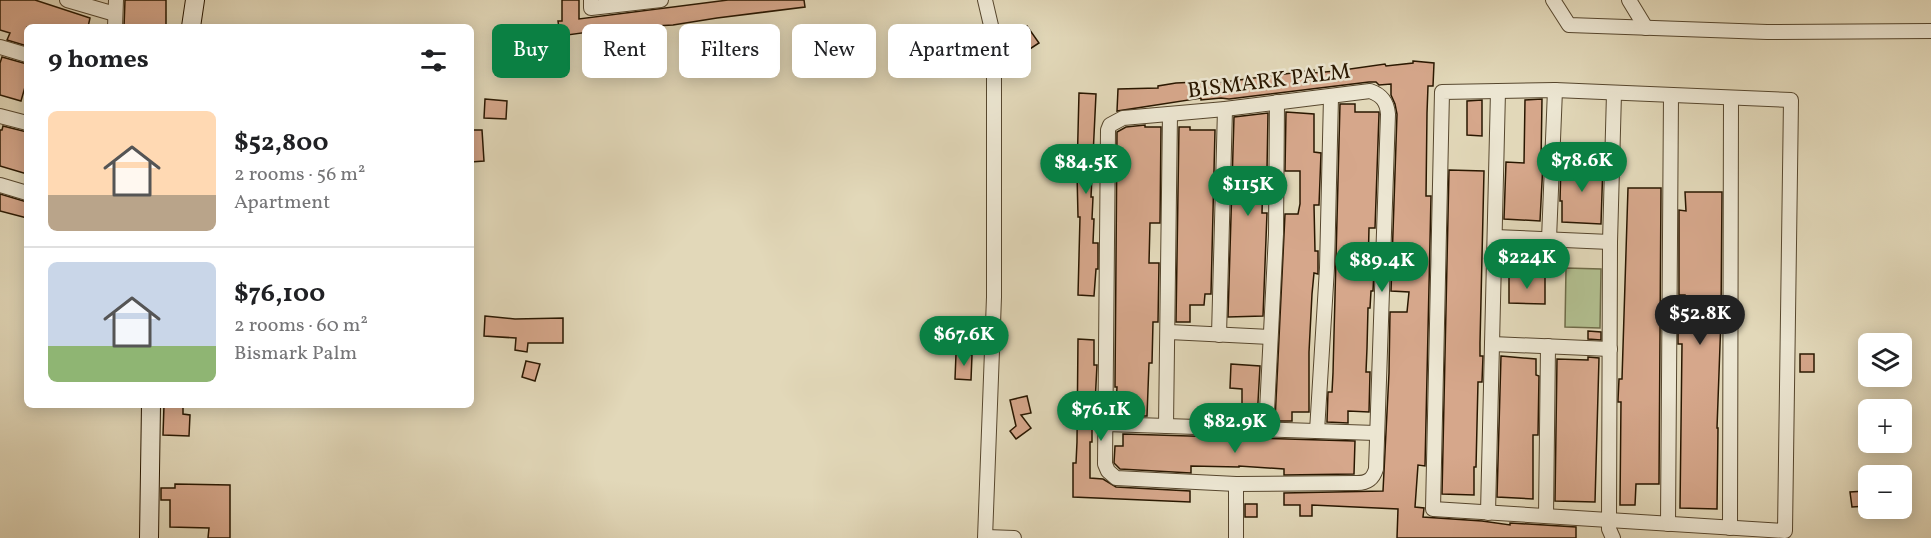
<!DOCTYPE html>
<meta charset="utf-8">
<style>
:root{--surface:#fff;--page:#f2f2f2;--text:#202124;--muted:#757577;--line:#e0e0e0;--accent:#0b8043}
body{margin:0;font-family:Vollkorn,serif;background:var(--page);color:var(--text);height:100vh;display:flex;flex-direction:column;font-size:22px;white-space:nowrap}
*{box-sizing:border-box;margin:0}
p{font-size:20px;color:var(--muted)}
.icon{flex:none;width:33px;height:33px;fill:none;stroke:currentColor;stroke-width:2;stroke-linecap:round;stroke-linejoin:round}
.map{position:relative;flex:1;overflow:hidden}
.drawer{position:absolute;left:24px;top:24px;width:450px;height:384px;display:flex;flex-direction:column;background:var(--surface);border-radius:9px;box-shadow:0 3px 15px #0003}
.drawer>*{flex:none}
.top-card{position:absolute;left:492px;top:24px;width:570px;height:54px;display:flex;gap:12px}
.tools{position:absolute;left:1858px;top:333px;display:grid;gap:12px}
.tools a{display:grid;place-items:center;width:54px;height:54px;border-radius:9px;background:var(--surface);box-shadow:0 3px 15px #0003;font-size:30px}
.price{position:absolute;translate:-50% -51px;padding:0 14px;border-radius:21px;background:var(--accent);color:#fff;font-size:20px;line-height:39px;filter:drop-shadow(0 2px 3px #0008)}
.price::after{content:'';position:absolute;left:50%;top:36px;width:18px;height:14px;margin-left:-9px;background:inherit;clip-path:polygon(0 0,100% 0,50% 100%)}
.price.selected{background:#222;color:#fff}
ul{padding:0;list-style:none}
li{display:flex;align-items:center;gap:18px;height:150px;padding:0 24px}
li+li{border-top:2px solid var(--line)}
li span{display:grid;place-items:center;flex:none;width:168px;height:120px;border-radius:9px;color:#555}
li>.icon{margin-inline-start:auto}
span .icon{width:72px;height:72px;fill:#fffc;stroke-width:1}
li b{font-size:26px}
h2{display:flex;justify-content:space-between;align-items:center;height:72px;padding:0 24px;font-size:26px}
.tag{padding:0 21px;border-radius:9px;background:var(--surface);box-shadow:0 3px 15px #0003;font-size:21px;line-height:54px}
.tag.selected{background:var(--accent);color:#fff}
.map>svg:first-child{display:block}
.green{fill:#b2bf90;stroke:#6e6b48;stroke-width:1.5}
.building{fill:#d6a78b;stroke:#291700;stroke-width:1.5}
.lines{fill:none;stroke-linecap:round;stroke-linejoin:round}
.street-casing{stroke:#57472e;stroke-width:16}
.secondary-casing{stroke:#291700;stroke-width:20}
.street{stroke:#ece6d2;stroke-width:14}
.secondary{stroke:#ece6d2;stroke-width:18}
.labels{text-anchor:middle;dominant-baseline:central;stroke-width:5;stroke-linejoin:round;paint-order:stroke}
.street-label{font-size:22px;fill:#291700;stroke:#ece6d2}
</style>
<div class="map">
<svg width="1931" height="538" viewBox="0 0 1931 538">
<rect width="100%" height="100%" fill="#e2d8b9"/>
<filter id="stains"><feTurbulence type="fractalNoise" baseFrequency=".00333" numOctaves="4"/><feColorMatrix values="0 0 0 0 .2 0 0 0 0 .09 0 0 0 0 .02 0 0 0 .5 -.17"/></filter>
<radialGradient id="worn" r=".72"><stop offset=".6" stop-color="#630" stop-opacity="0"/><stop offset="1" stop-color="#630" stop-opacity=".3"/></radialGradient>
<!-- green -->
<polygon class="green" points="1566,268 1601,269 1600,328 1565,327"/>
<!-- building -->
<g class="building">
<polygon points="0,0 35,0 90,18 88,27 27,27 27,46 7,40 10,33 0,30"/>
<polygon points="125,0 166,0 166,27 124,27"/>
<polygon points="562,0 579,0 579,19 728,0 804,0 805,7 717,18 673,25 636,27 596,33 596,31 560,36 558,21 562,21"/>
<polygon points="1027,26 1039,43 1016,58 1020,63 1003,64 1003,51 1020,38 1017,33"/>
<polygon points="2,57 27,64 27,80 21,101 0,95 0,63"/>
<polygon points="1413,61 1434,63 1433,86 1428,86 1427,113 1426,196 1431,196 1425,466 1418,465 1415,507 1424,508 1423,517 1482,521 1510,525 1510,523 1576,527 1576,538 1397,538 1398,509 1312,505 1312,516 1300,516 1300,505 1284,505 1284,493 1383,491 1389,373 1390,312 1407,312 1409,292 1391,291 1397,114 1395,104 1391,95 1391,84 1379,85 1376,82 1369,82 1229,99 1221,98 1201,100 1201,98 1117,111 1118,89 1158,88 1158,86 1176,83 1197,82 1197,84 1217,81 1217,83 1314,70 1314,73 1336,71 1385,64 1386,66 1413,63"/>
<polygon points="1079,93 1096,94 1091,197 1093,197 1092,219 1094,219 1093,243 1098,243 1098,269 1096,269 1094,296 1078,295 1080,217 1078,217 1077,172"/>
<polygon points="485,99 507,101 506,119 484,118"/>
<polygon points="1542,99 1541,163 1543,163 1540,221 1504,219 1506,162 1524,163 1525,100"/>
<polygon points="1482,100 1482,136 1467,135 1467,101"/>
<polygon points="1340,104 1355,104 1355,112 1379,112 1379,114 1375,228 1369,228 1368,271 1374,271 1373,291 1371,291 1370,308 1368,308 1367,348 1366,372 1370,372 1369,412 1348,411 1348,423 1327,422 1328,392 1332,392 1333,373"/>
<polygon points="1286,112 1314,114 1314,152 1321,153 1319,205 1314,205 1315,251 1318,251 1318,274 1314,273 1312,294 1309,352 1309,412 1292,412 1292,421 1275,421 1285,214 1298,214 1300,204 1300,171 1285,171"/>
<polygon points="1268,113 1267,170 1264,170 1263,177 1262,213 1267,213 1263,316 1228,317 1234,117"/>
<polygon points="1145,125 1145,127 1161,127 1160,223 1150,223 1149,263 1159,263 1158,322 1153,322 1152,363 1149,363 1147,416 1133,416 1134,404 1116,404 1117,387 1115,387 1117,132 1126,127"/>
<polygon points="3,126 27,132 27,174 0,166 0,130 2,130"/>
<polygon points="1179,127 1190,127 1190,130 1215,130 1211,294 1205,294 1204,305 1190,305 1190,322 1176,322"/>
<polygon points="472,130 482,130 484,161 471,162"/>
<polygon points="1561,163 1603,163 1601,224 1562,222 1562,201 1560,201"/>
<polygon points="1449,170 1484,171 1480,343 1480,356 1483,356 1482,382 1478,382 1476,467 1474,467 1474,495 1442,494"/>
<polygon points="1628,188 1661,188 1659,484 1636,484 1635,505 1620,505 1621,402 1618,402 1618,400 1619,379 1622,379"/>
<polygon points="1685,192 1722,192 1721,318 1717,428 1718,428 1717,509 1680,508 1682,344 1678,344 1678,319 1684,319 1685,295 1679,295 1679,210 1686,211"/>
<polygon points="0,194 27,202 27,218 0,211"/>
<polygon points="1520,276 1545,276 1545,304 1509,303 1509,277 1520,277"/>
<polygon points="485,316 515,319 563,318 563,343 528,343 527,352 515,350 516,338 484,336"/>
<polygon points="1588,331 1601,332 1601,340 1588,339"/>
<polygon points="1078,339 1094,340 1094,365 1097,365 1094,422 1092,422 1092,442 1090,442 1090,478 1103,479 1116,487 1190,491 1190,502 1073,497 1073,463 1076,463 1077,442"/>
<polygon points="956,354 972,355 971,380 955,379"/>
<rect x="1800" y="354" width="14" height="18"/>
<polygon points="1501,356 1536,359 1536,375 1539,376 1538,435 1533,435 1533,499 1497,497"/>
<polygon points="1588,357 1599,358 1595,502 1555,501 1557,359 1588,360"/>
<polygon points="526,361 540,364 535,381 522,377"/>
<polygon points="1231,364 1260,366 1257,420 1242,420 1242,389 1230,388"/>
<polygon points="1027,396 1031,413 1021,415 1031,428 1016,439 1010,431 1016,426 1010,400"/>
<polygon points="164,405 183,405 183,414 190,415 189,436 163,435"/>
<polygon points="1123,434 1355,441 1354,474 1284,475 1284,469 1239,466 1239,467 1191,466 1191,473 1120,469 1114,463 1115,446 1123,446"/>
<polygon points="175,484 230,485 230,538 208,538 209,528 170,527 170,500 161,500 161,488 175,488"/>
<polygon points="1866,491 1867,506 1852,507 1850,492"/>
<rect x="1245" y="504" width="12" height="13"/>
</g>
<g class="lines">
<defs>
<g id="street">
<polyline points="67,0 115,14"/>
<polyline points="591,0 591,8 661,0"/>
<polyline points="985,0 993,34 994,53 994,297 985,538"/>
<polyline points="1553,0 1569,25 1767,32 1931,31"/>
<polyline points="1629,0 1646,28"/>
<polyline points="115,27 116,0"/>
<polyline points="0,47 27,55"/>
<polygon points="1555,90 1791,100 1785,531 1433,509 1442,92"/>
<path d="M1370 91C1382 95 1387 102 1388 114L1376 469C1373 479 1368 483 1357 483L1236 484 1116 478 1108 471 1105 464 1108 130 1110 125 1123 118 1225 109Z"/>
<polyline points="0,116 27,123"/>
<polyline points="0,185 27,193"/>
<polyline points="1495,237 1610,242"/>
<polyline points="1549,239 1555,90"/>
<polyline points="1169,332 1270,337"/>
<polyline points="1219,335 1225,109"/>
<polyline points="1492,344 1610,349"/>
<polyline points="1106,424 1376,433"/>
<polyline points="1166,426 1170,114"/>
<polyline points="1266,430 1276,234 1277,102"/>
<polyline points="1317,431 1327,268 1331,97"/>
<polyline points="1488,513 1498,91"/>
<polyline points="1546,516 1548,346"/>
<polyline points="1668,524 1671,95"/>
<polyline points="1730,528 1731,98"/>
<polyline points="986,537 1014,538"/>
<polyline points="1236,538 1236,484"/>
<polyline points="1613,538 1609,529 1609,520 1610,242 1614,93"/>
</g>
<g id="secondary">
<polyline points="191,27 195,0"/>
<polyline points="149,538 151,405"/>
</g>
</defs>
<!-- street casing -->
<use href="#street" class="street-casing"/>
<!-- secondary casing -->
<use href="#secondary" class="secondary-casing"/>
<!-- street -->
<use href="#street" class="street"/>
<!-- secondary -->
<use href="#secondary" class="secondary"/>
</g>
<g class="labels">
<!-- street labels -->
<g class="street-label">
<text transform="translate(1269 82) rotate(-7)">BISMARK PALM</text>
</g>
</g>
<rect width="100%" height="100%" filter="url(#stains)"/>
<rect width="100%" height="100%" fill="url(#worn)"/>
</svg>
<div class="tools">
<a><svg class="icon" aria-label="layers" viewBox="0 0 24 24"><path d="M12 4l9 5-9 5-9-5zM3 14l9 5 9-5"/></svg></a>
<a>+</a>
<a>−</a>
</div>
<b class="price" style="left:1582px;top:193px">$78.6K</b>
<b class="price" style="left:1086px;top:195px">$84.5K</b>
<b class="price" style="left:1248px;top:217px">$115K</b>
<b class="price" style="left:1527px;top:290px">$224K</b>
<b class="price" style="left:1382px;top:293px">$89.4K</b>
<b class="price selected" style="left:1700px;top:346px">$52.8K</b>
<b class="price" style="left:964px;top:367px">$67.6K</b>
<b class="price" style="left:1101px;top:442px">$76.1K</b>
<b class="price" style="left:1235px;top:454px">$82.9K</b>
<div class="top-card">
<a class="tag selected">Buy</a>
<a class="tag">Rent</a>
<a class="tag">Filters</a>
<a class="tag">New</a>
<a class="tag">Apartment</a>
</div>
<section class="drawer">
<h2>9 homes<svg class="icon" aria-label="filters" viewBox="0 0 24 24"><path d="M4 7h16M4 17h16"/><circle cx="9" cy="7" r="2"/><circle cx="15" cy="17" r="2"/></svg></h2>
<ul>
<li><span style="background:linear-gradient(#ffd9b3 70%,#b9a48a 0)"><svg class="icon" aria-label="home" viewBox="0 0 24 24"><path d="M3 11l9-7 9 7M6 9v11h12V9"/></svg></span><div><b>$52,800</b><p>2 rooms · 56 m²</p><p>Apartment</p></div></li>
<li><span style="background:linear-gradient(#c9d6e8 70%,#8fb573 0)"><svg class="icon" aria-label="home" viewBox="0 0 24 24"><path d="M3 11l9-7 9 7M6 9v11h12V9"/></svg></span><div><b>$76,100</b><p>2 rooms · 60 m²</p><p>Bismark Palm</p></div></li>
</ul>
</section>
</div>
